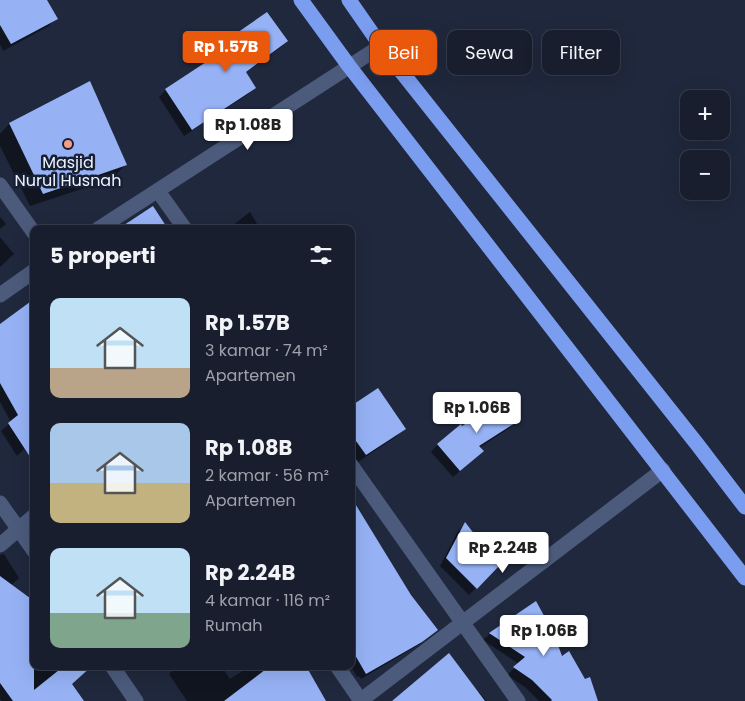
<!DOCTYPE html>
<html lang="id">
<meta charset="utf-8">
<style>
:root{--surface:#181e2e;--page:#252b3a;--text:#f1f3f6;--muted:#9fa2aa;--line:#363c4a;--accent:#ea580c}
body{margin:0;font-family:Poppins,sans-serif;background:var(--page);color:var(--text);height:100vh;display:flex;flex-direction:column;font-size:19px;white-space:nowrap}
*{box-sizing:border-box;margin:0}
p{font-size:16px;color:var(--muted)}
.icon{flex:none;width:28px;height:28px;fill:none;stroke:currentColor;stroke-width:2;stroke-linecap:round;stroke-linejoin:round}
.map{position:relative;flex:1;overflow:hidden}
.details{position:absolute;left:30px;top:225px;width:325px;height:445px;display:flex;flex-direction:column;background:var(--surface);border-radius:10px;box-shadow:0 5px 20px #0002,0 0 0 1px var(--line)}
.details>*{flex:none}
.top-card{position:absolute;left:370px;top:30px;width:300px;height:45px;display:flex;gap:10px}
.controls{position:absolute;left:680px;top:90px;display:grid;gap:10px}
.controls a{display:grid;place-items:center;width:50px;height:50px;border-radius:10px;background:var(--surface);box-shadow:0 5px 20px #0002,0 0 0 1px var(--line);font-size:25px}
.price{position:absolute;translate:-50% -42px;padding:0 11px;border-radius:5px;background:#fff;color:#222;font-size:16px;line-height:32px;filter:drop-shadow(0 1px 2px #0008)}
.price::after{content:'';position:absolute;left:50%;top:30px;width:15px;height:11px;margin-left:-8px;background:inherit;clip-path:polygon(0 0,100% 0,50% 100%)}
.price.current{background:var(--accent);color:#fff}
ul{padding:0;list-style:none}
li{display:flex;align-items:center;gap:15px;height:125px;padding:0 20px}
li span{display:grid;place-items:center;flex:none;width:140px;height:100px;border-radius:10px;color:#555}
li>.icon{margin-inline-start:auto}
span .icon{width:60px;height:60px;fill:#fffc;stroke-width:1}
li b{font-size:21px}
h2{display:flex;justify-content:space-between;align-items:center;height:60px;padding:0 20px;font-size:21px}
.chip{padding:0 18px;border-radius:10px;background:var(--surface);box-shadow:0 5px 20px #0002,0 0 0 1px var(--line);font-size:18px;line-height:45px}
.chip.current{background:var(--accent);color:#fff}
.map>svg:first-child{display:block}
.shadow{fill:#0007}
.building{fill:#96b2f5}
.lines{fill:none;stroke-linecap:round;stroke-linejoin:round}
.minor{stroke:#4c5b7c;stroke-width:15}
.highway{stroke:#7b9df0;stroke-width:15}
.poi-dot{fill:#f49e88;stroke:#161f33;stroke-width:2}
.labels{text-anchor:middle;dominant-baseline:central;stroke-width:5;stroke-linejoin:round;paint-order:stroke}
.poi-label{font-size:16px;fill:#eef3ff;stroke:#161f33}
</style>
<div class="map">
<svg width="745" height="701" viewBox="0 0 745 701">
<rect width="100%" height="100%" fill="#20283d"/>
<!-- shadow -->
<g class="shadow">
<polygon points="0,0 46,0 56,18 49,26 3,51 0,44"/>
<polygon points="235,36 287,41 280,48 245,73 254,88 247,95 184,136 159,97 166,90 231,47 228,43"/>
<polygon points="89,83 125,165 112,179 30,206 0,146 0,134 9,124"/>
<polygon points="250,212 260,229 228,229"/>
<polygon points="0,217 6,224 0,229"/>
<polygon points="0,237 14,254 0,267"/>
<polygon points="0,325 34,460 24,449 17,456 1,431 11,422 0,402"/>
<polygon points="351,408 404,428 397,436 358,462 351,451"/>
<polygon points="518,420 511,427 479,448 475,458 453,477 431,452 438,444"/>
<polygon points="351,502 427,637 420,644 361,679 359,676 357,677 351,666"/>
<polygon points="465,524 497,566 469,595 440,566 458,531"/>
<polygon points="4,554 19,578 10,586 34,666 91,666 71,684 82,701 2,701 0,699 0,555"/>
<polygon points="490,634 562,658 597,701 539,701 525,687 507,675 519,664 483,640"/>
<polygon points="446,657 487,701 394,701"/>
<polygon points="177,666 221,666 230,679 250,666 305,666 322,701 187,701 169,674"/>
</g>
<!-- building -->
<g class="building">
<polygon points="0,0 47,0 58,19 11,44 0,25"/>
<polygon points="267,12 288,41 246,72 256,88 192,130 165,89 238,41 234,35"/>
<polygon points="90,81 127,165 43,194 9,123"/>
<polygon points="153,206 168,229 118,229"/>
<polygon points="34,299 34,463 8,423 18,415 0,383 0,324"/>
<polygon points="378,388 406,429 366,455 351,434 351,406"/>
<polygon points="505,398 520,420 479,446 484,451 460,471 437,444 461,424 462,426"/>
<polygon points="351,497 411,595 438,630 422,642 366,674 351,648"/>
<polygon points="465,522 499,566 477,589 446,558"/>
<polygon points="0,576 34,601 34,690 64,666 92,666 72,684 84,701 13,701 0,683"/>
<polygon points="536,601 554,634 562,656 569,651 585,679 590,677 598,701 551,701 552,700 532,680 513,667 525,657 489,633"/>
<polygon points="449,653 485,701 392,701"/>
<polygon points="270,666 306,666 326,701 224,701"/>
</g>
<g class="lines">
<!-- minor -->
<g class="minor">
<polyline points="0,185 34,233"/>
<polyline points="158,191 185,229"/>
<polyline points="98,229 381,46"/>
<polyline points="0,295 34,271"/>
<polyline points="351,465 518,701"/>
<polyline points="0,503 34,551"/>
<polyline points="0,545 34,516"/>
<polyline points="112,666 136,701"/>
<polyline points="337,666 361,701"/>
<polyline points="360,701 663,470"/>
</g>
<!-- highway -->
<g class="highway">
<polyline points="301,0 349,66 745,578"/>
<polyline points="349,0 381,46 697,444 745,507"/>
</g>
</g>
<!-- markers -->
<circle class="poi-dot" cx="68" cy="144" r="5"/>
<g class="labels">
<!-- poi labels -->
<g class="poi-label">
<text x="68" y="162">Masjid<tspan x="68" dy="18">Nurul Husnah</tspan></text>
</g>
</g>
</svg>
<div class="controls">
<a>+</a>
<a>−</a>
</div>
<b class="price current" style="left:226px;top:73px">Rp 1.57B</b>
<b class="price" style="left:248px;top:151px">Rp 1.08B</b>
<b class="price" style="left:477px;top:434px">Rp 1.06B</b>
<b class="price" style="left:503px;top:574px">Rp 2.24B</b>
<b class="price" style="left:544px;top:657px">Rp 1.06B</b>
<div class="top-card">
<a class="chip current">Beli</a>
<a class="chip">Sewa</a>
<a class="chip">Filter</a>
</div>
<section class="details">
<h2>5 properti<svg class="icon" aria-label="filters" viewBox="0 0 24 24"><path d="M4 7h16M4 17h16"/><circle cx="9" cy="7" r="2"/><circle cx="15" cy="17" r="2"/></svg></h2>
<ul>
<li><span style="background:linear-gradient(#bfe0f5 70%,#b9a48a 0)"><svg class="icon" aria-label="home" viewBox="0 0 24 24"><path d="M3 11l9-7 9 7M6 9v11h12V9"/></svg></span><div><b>Rp 1.57B</b><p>3 kamar · 74 m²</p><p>Apartemen</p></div></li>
<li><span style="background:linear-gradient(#a9c7e8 60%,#c2b280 0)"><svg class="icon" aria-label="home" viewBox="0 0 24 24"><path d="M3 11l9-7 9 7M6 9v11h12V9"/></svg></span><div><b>Rp 1.08B</b><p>2 kamar · 56 m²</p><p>Apartemen</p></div></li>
<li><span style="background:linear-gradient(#bfe0f5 65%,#7fa58c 0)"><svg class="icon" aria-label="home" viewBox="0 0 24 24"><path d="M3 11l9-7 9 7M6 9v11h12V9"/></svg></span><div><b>Rp 2.24B</b><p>4 kamar · 116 m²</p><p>Rumah</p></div></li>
</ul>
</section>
</div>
